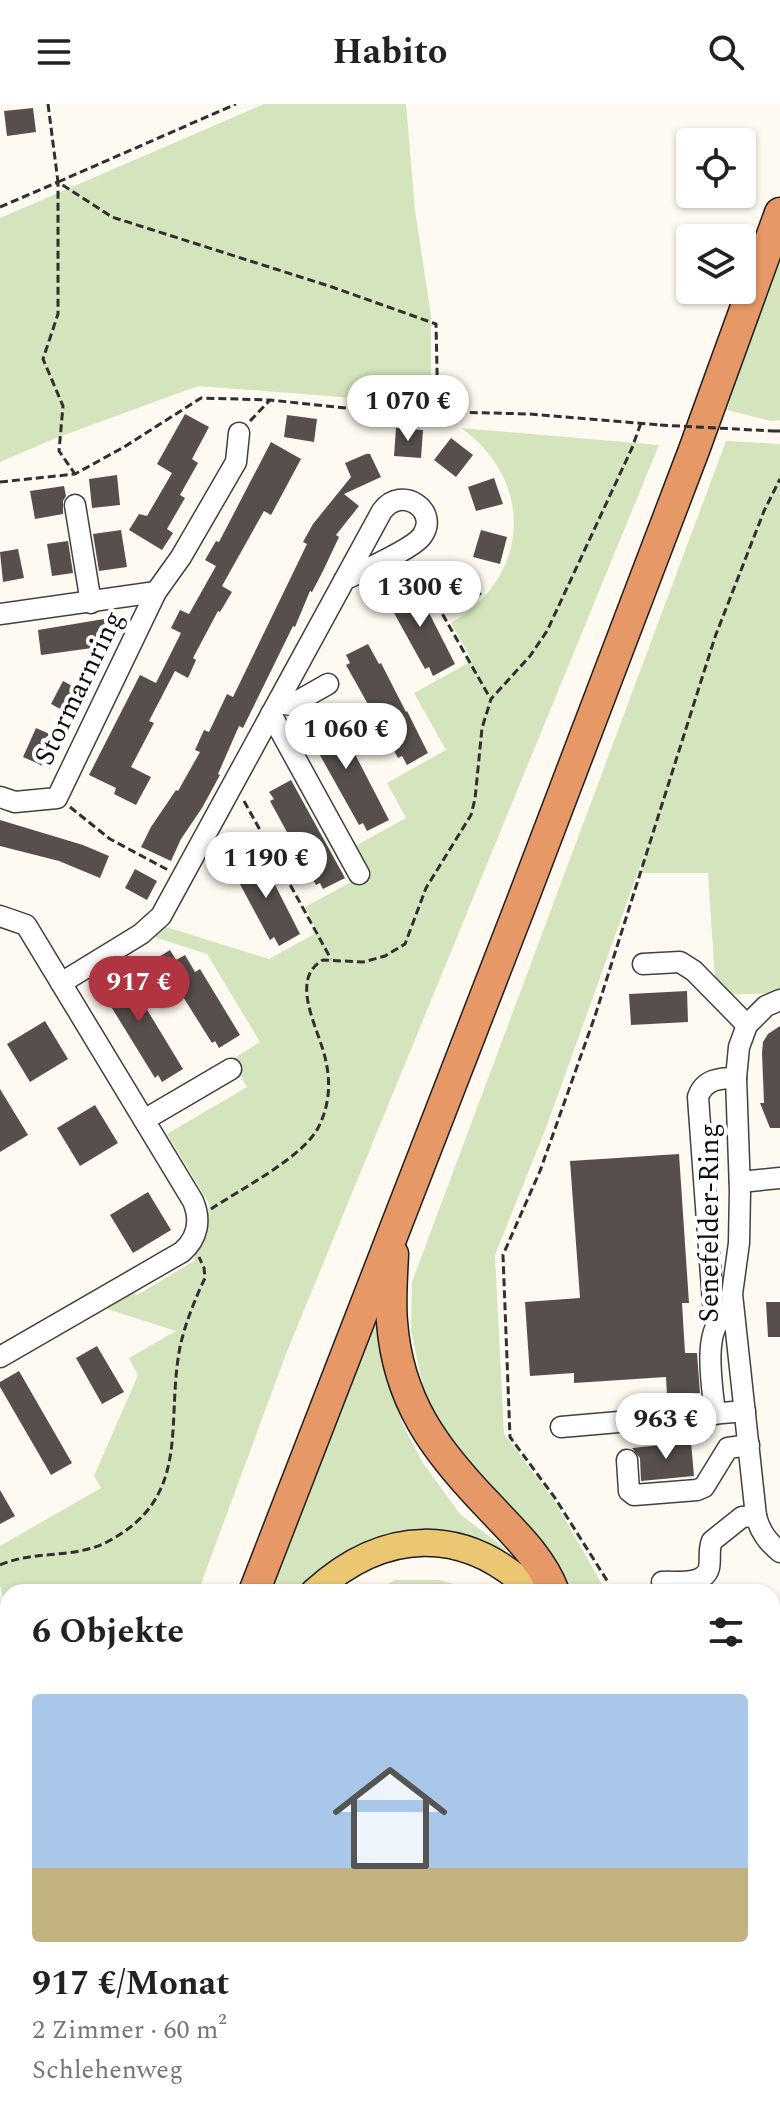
<!DOCTYPE html>
<html lang="de">
<meta charset="utf-8">
<style>
:root{--surface:#fff;--page:#f6f6f6;--text:#222;--muted:#767676;--line:#e0e0e0;--accent:#b13441}
body{margin:0;font-family:Spectral,serif;background:var(--page);color:var(--text);height:100vh;display:flex;flex-direction:column;font-size:30px;white-space:nowrap}
*{box-sizing:border-box;margin:0}
p{font-size:26px;color:var(--muted)}
.icon{flex:none;width:44px;height:44px;fill:none;stroke:currentColor;stroke-width:2;stroke-linecap:round;stroke-linejoin:round}
.map{position:relative;flex:1;overflow:hidden}
.sheet{position:absolute;left:0px;top:1480px;width:780px;height:538px;display:flex;flex-direction:column;background:var(--surface);border-radius:24px 24px 0 0;box-shadow:0 2px 6px #0004}
.sheet>*{flex:none}
.controls{position:absolute;left:676px;top:24px;display:grid;gap:16px}
.controls a{display:grid;place-items:center;width:80px;height:80px;border-radius:8px;background:var(--surface);box-shadow:0 2px 6px #0004;font-size:40px}
.price{position:absolute;translate:-50% -68px;padding:0 18px;border-radius:28px;background:#fff;color:#222;font-size:26px;line-height:52px;filter:drop-shadow(0 2px 4px #0008)}
.price::after{content:'';position:absolute;left:50%;top:48px;width:24px;height:18px;margin-left:-12px;background:inherit;clip-path:polygon(0 0,100% 0,50% 100%)}
.price.on{background:var(--accent);color:#fff}
ul{padding:0;list-style:none}
li{display:grid;align-content:center;gap:16px;height:424px;padding:0 32px}
li+li{border-top:2px solid var(--line)}
li span{display:grid;place-items:center;height:248px;border-radius:8px;color:#555}
li>.icon{margin-inline-start:auto}
span .icon{width:144px;height:144px;fill:#fffc;stroke-width:1}
li b{font-size:34px}
h2{display:flex;justify-content:space-between;align-items:center;height:96px;padding:0 32px;font-size:34px}
header{display:flex;justify-content:space-between;align-items:center;height:104px;padding:0 32px;background:var(--surface);font-size:36px;font-weight:700}
.map>svg:first-child{display:block}
.green{fill:#d4e5be}
.forest{fill:#bad49e}
.water{fill:#bbdff0;stroke:#4998c0;stroke-width:2}
.building{fill:#564f4c}
.lines{fill:none;stroke-linecap:round;stroke-linejoin:round}
.minor-casing{stroke:#414141;stroke-width:23}
.major-casing{stroke:#1f1f1f;stroke-width:29}
.highway-casing{stroke:#1f1f1f;stroke-width:33}
.path{stroke:#303030;stroke-width:3;stroke-dasharray:8 4;stroke-linecap:butt}
.minor{stroke:#fff;stroke-width:20}
.major{stroke:#ebc774;stroke-width:26}
.highway{stroke:#e69967;stroke-width:30}
.path-bridge{stroke:#303030;stroke-width:3;stroke-dasharray:8 4;stroke-linecap:butt}
.labels{text-anchor:middle;dominant-baseline:central;stroke-width:8;stroke-linejoin:round;paint-order:stroke}
.street-label{font-size:28px;fill:#0e0e0e;stroke:#fff}
</style>
<header><svg class="icon" aria-label="menu" viewBox="0 0 24 24"><path d="M4 6h16M4 12h16M4 18h16"/></svg>Habito<svg class="icon" aria-label="search" viewBox="0 0 24 24"><circle cx="10" cy="10" r="6"/><path d="M15 15l6 6"/></svg></header>
<div class="map">
<svg width="780" height="2017" viewBox="0 0 780 2017">
<rect width="100%" height="100%" fill="#fefaf1"/>
<!-- green -->
<g class="green">
<polygon points="264,0 406,0 415,106 431,212 431,300 198,282 56,334 0,358 0,114"/>
<polygon points="780,143 780,316 771,317 727,306"/>
<path d="M461 324 659 341 286 1250 198 1488H8V1504H5L0 1481V1442L101 1384 94 1372 138 1271 129 1254 176 1227 104 1204 131 1188 137 1191 194 1157 195 1151 207 1130 208 1106 210 1101 167 1030 247 983 231 956 260 938 207 850 151 832 160 821 269 855 318 828 305 803 362 772 348 746 406 714 387 679 446 646 414 589 472 557 451 519C530 473 536 378 461 324Z"/>
<polygon points="726,337 780,340 780,889 716,891 708,769 641,769 653,726 546,1024 495,1151 504,1330 554,1396 603,1482 604,1488 573,1488 451,1351 423,1283 411,1226 412,1178"/>
<polygon points="377,1196 382,1258 403,1321 423,1359 460,1410 502,1442 536,1482 446,1434 304,1488 264,1488"/>
<polygon points="395,1476 439,1476 484,1488 374,1488"/>
<polygon points="772,1559 775,1613 780,1613 780,1686 772,1684"/>
<polygon points="772,1788 780,1790 780,1851 772,1849"/>
</g>
<!-- forest -->
<polygon class="forest" points="0,1793 8,1794 8,2010 22,2010 19,2017 0,2017"/>
<!-- water -->
<polygon class="water" points="772,1684 780,1686 780,1790 772,1788"/>
<!-- building -->
<g class="building">
<polygon points="33,4 36,28 7,32 4,7"/>
<polygon points="185,310 209,323 192,355 198,359 180,391 185,394 167,425 173,429 162,446 129,426 139,410 147,412 172,369 157,360"/>
<polygon points="287,311 317,315 314,338 284,333"/>
<polygon points="396,324 423,326 421,354 394,352"/>
<polygon points="451,334 473,351 456,373 434,356"/>
<polygon points="271,338 301,355 271,411 264,407 222,482 232,488 220,508 218,507 193,554 196,556 188,574 175,567 149,617 154,619 131,663 151,673 136,701 114,690 116,684 89,671 140,571 156,579 181,529 171,524 180,506 189,510 216,462 205,456 216,437 219,438"/>
<polygon points="366,350 370,350 381,373 344,390 359,402 336,431 339,433 323,467 312,488 310,487 295,523 293,522 243,624 239,622 218,670 220,671 202,704 181,735 171,757 141,743 151,723 176,686 178,687 200,648 195,646 204,626 209,628 227,590 233,593 307,440 303,438 313,420 351,373 345,359"/>
<polygon points="117,371 120,401 92,404 89,375"/>
<polygon points="494,374 503,400 476,407 468,383"/>
<polygon points="64,382 66,392 63,397 63,410 35,415 30,387"/>
<polygon points="121,426 127,463 99,467 93,430"/>
<polygon points="481,426 507,433 500,460 473,453"/>
<polygon points="68,437 73,469 52,472 47,440"/>
<polygon points="18,445 24,474 3,478 0,448"/>
<polygon points="464,469 482,490 461,508 443,487"/>
<polygon points="409,477 422,500 424,499 455,560 433,572 429,563 425,565 389,500 393,498 388,489"/>
<polygon points="110,514 114,541 41,551 38,526"/>
<polygon points="368,540 379,560 381,559 406,608 407,607 428,649 407,661 402,652 398,654 346,561 350,559 346,551"/>
<polygon points="63,577 89,591 77,614 51,600"/>
<polygon points="328,606 340,627 342,625 389,716 367,727 363,719 359,721 307,628 311,626 307,618"/>
<polygon points="36,624 63,636 50,665 23,653"/>
<polygon points="291,676 345,774 323,785 320,779 316,781 270,697 274,695 269,688"/>
<polygon points="0,716 83,741 109,752 100,774 59,757 0,742"/>
<polygon points="255,749 267,770 269,769 300,830 279,842 274,833 270,836 235,771 239,769 234,761"/>
<polygon points="135,765 157,777 147,796 125,784"/>
<polygon points="170,846 176,856 185,851 195,868 200,865 240,931 219,944 215,937 212,939 175,880 171,875 167,877 160,866 155,868 149,859"/>
<polygon points="120,861 183,965 162,978 158,971 155,974 99,883 104,880 99,874"/>
<polygon points="687,887 688,918 631,921 629,890"/>
<polygon points="45,917 68,955 30,978 7,940"/>
<polygon points="780,922 780,1024 770,1024 760,999 764,999 762,949 763,938 768,930"/>
<polygon points="0,985 28,1031 0,1048"/>
<polygon points="95,1001 118,1039 80,1062 57,1024"/>
<polygon points="679,1050 689,1199 682,1199 685,1249 697,1249 700,1289 667,1291 666,1273 574,1279 574,1269 530,1272 525,1198 580,1194 570,1057"/>
<polygon points="148,1088 171,1126 133,1149 110,1111"/>
<polygon points="766,1198 780,1198 780,1233 768,1233"/>
<polygon points="97,1242 124,1288 102,1300 76,1254"/>
<polygon points="19,1267 72,1359 51,1371 0,1283 0,1278"/>
<polygon points="691,1338 694,1372 641,1377 640,1354 632,1344"/>
<polygon points="0,1386 15,1412 0,1420"/>
</g>
<g class="lines">
<defs>
<g id="minor">
<polyline points="75,401 91,499"/>
<polyline points="0,510 156,488 181,453 236,358 239,329"/>
<polyline points="278,599 291,601 328,580"/>
<polyline points="271,610 359,770"/>
<polyline points="0,693 15,698 57,694 156,488"/>
<path d="M0 812 26 821 193 1097C201 1116 198 1134 182 1148L0 1253"/>
<polyline points="643,860 680,858 694,867 747,921"/>
<path d="M61 879 141 830 161 812 382 407C402 380 440 407 422 432 413 445 360 468 344 476"/>
<path d="M780 896 766 902 747 921 739 943 736 974 740 1087 739 1139 732 1190 756 1412C760 1428 768 1438 780 1448"/>
<polyline points="144,1016 231,965"/>
<polyline points="740,1078 780,1074"/>
<path d="M717 1218 713 1199 698 993C704 975 720 974 736 974"/>
<path d="M715 1310C713 1286 701 1224 726 1212"/>
<polyline points="561,1323 745,1307"/>
<polyline points="627,1356 629,1387 634,1391 697,1386 704,1383 728,1344 749,1341"/>
<path d="M662 1478C676 1477 704 1482 709 1464 711 1455 708 1446 712 1437L742 1413 756 1412"/>
<polyline points="197,2017 198,2010"/>
<polyline points="322,2017 323,2010"/>
</g>
<g id="major">
<path d="M314 1488C383 1425 464 1420 533 1488"/>
<polyline points="0,1773 8,1774"/>
<polyline points="772,1867 780,1868"/>
<polyline points="52,2017 55,2010"/>
</g>
<g id="highway">
<path d="M393 1150C392 1172 390 1196 392 1218 398 1296 434 1345 487 1400 512 1427 541 1453 554 1488"/>
<polyline points="254,1488 521,800 694,346 780,109"/>
</g>
</defs>
<!-- minor casing -->
<use href="#minor" class="minor-casing"/>
<!-- major casing -->
<use href="#major" class="major-casing"/>
<!-- highway casing -->
<use href="#highway" class="highway-casing"/>
<!-- path -->
<g class="path">
<polyline points="48,0 58,78 112,113 332,183 436,220 438,310"/>
<polyline points="58,78 236,0"/>
<polyline points="0,103 58,78 58,210 43,255 63,302 59,347 75,370"/>
<polyline points="250,317 270,296"/>
<polyline points="773,327 780,327"/>
<polyline points="0,378 75,370 124,343 201,294 270,296 365,306 530,310 660,321"/>
<polyline points="413,458 490,594"/>
<polyline points="244,697 331,855"/>
<polyline points="70,703 110,735 168,766"/>
<path d="M211 1105C241 1085 303 1053 318 1024 329 1003 331 980 326 958 321 928 287 876 323 856L363 858 385 852 405 840 426 784 471 711 475 695 482 624 491 595 530 552 547 527 632 344 641 319"/>
<path d="M0 1461C34 1446 74 1455 107 1438 193 1393 165 1321 180 1243 185 1220 195 1195 205 1174L204 1164 199 1153"/>
<polyline points="609,1488 608,1478 555,1394 510,1333 503,1151 540,1067 595,912 715,533 764,407 780,375"/>
<polyline points="772,1629 780,1635"/>
<polyline points="772,1830 780,1832"/>
<polyline points="713,2017 714,2010"/>
</g>
<!-- minor -->
<use href="#minor" class="minor"/>
<!-- major -->
<use href="#major" class="major"/>
<!-- highway -->
<use href="#highway" class="highway"/>
<!-- path-bridge -->
<polyline class="path-bridge" points="660,321 773,327"/>
</g>
<g class="labels">
<!-- street labels -->
<g class="street-label">
<text transform="translate(79 584) rotate(-64)">Stormarnring</text>
<text transform="translate(709 1119) rotate(-90)">Senefelder-Ring</text>
</g>
</g>
</svg>
<div class="controls">
<a><svg class="icon" aria-label="locate" viewBox="0 0 24 24"><circle cx="12" cy="12" r="6"/><path d="M12 2v4M12 18v4M2 12h4M18 12h4"/></svg></a>
<a><svg class="icon" aria-label="layers" viewBox="0 0 24 24"><path d="M12 4l9 5-9 5-9-5zM3 14l9 5 9-5"/></svg></a>
</div>
<b class="price" style="left:408px;top:339px">1 070 €</b>
<b class="price" style="left:420px;top:525px">1 300 €</b>
<b class="price" style="left:346px;top:667px">1 060 €</b>
<b class="price" style="left:266px;top:796px">1 190 €</b>
<b class="price on" style="left:139px;top:920px">917 €</b>
<b class="price" style="left:666px;top:1357px">963 €</b>
<section class="sheet">
<h2>6 Objekte<svg class="icon" aria-label="filters" viewBox="0 0 24 24"><path d="M4 7h16M4 17h16"/><circle cx="9" cy="7" r="2"/><circle cx="15" cy="17" r="2"/></svg></h2>
<ul>
<li><span style="background:linear-gradient(#a9c7e8 70%,#c2b280 0)"><svg class="icon" aria-label="home" viewBox="0 0 24 24"><path d="M3 11l9-7 9 7M6 9v11h12V9"/></svg></span><div><b>917 €/Monat</b><p>2 Zimmer · 60 m²</p><p>Schlehenweg</p></div></li>
</ul>
</section>
</div>
